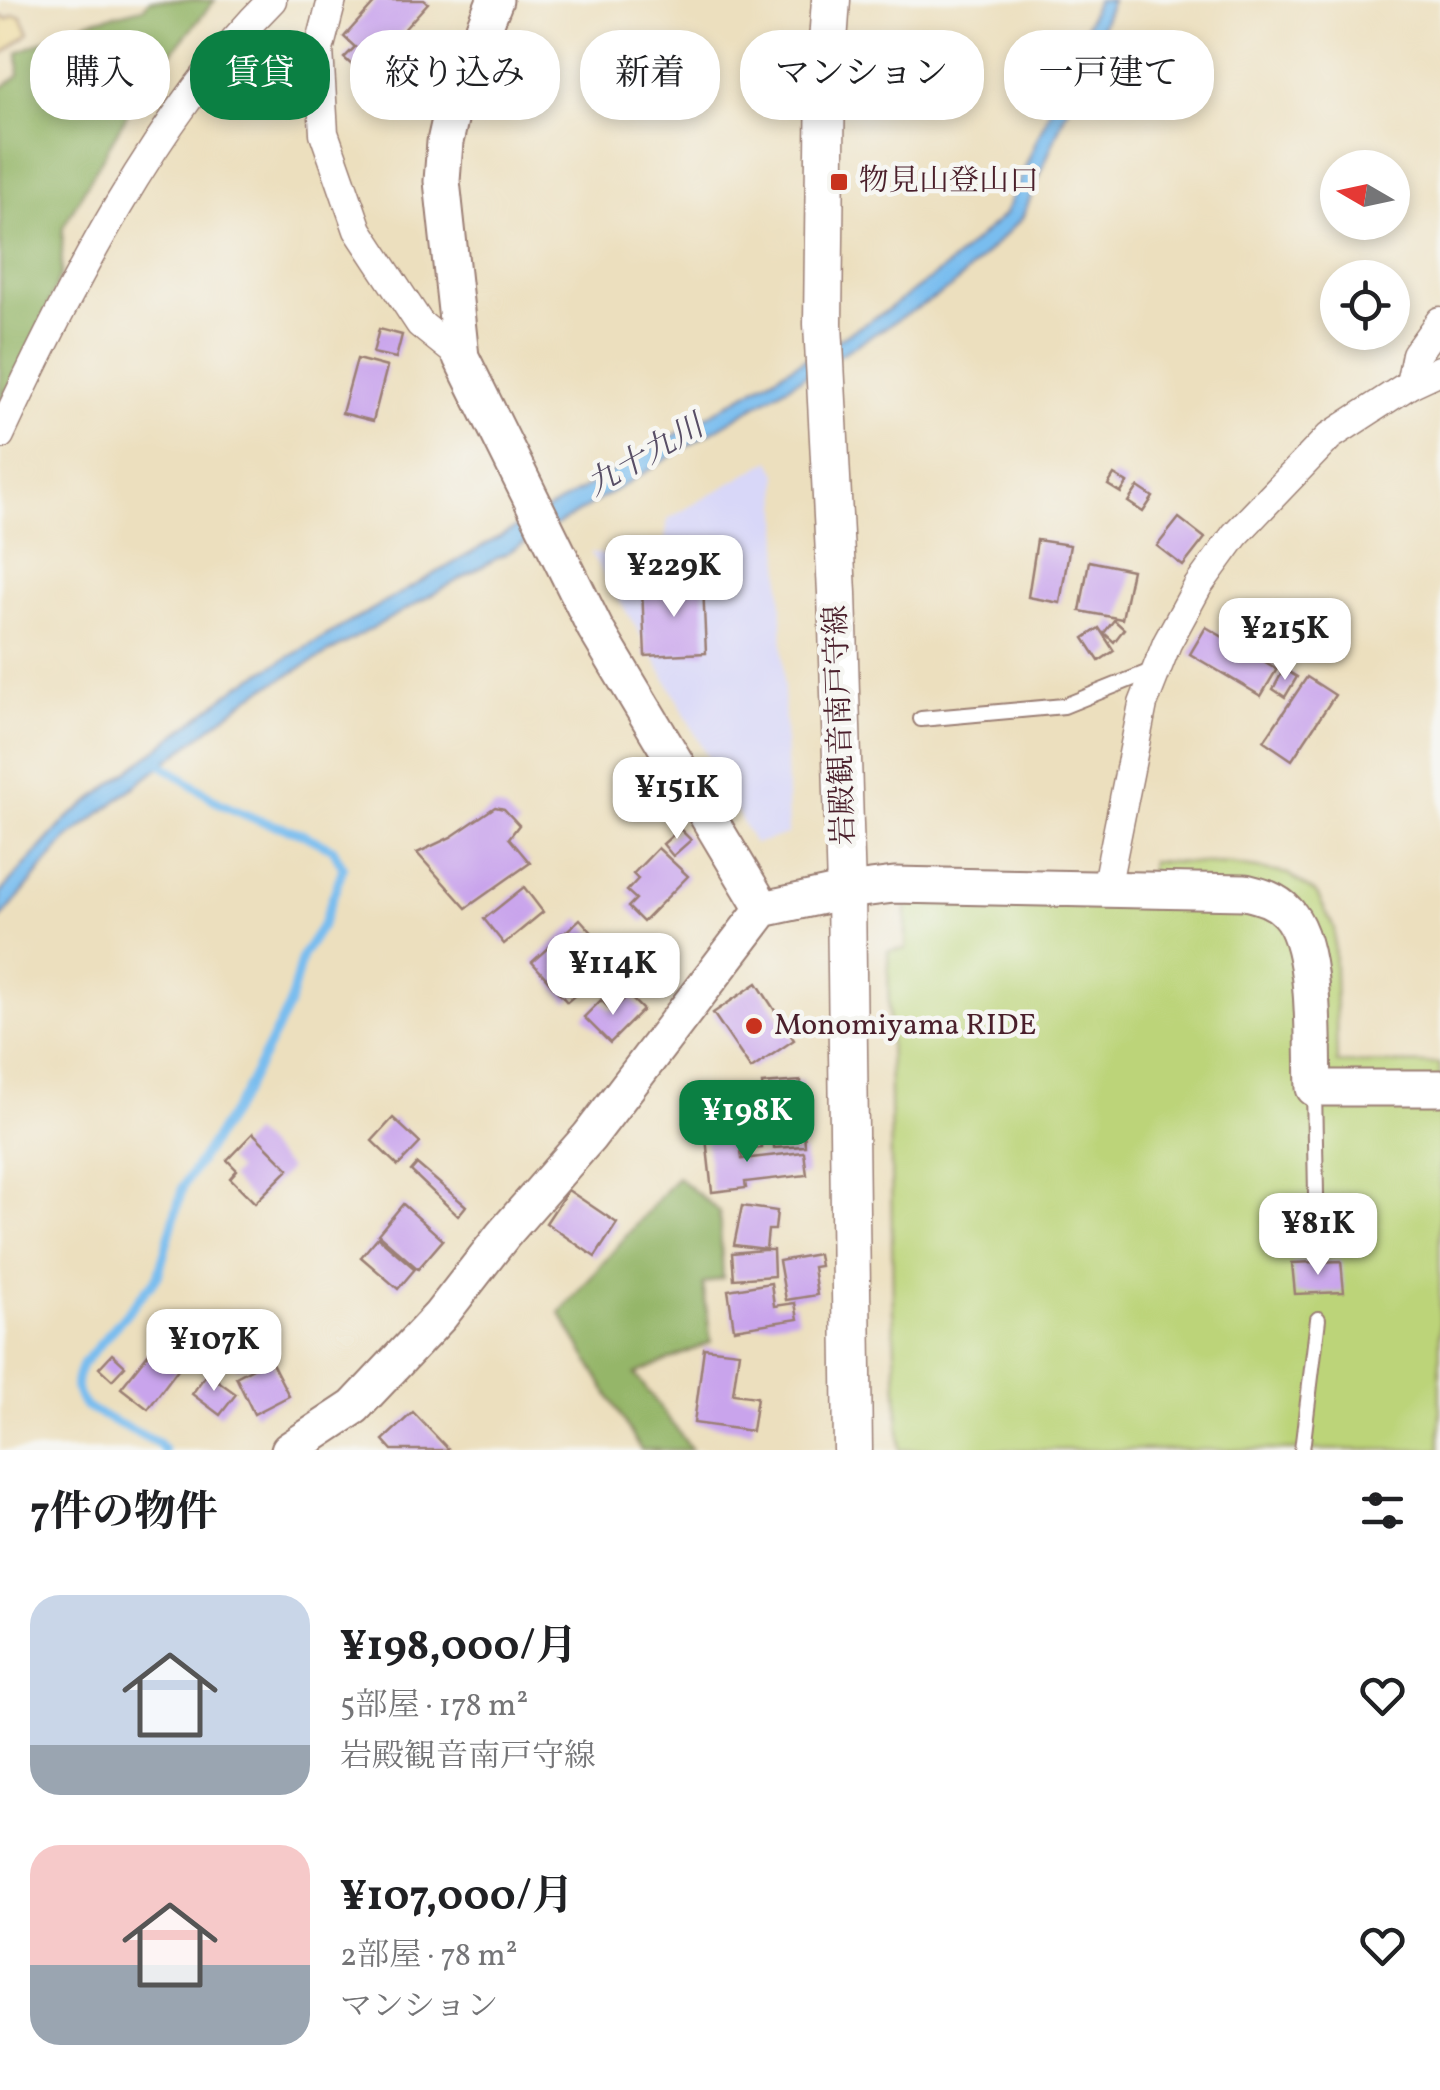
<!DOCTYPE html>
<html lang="ja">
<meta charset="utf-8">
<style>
:root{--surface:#fff;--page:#f6f6f6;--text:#202124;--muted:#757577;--accent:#0b8043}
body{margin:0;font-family:Vollkorn,"Noto Serif JP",serif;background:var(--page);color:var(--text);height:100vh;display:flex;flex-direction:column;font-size:38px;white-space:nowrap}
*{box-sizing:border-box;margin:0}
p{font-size:32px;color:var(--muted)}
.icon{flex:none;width:55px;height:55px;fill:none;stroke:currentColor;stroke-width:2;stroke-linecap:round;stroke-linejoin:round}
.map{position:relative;height:1450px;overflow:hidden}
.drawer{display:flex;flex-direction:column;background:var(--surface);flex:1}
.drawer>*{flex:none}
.banner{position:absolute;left:30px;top:30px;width:1380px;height:90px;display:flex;gap:20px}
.needle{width:65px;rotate:279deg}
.buttons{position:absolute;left:1320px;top:150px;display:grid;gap:20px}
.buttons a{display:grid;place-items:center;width:90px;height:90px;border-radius:50%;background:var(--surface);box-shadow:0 5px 15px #0003;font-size:50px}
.price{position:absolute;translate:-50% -85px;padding:0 22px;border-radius:20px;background:#fff;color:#222;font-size:32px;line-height:65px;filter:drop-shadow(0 2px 5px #0008)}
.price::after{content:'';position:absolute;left:50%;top:60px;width:30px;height:22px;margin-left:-15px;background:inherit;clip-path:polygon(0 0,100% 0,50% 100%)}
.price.on{background:var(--accent);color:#fff}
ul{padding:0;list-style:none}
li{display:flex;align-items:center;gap:30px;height:250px;padding:0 30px}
li span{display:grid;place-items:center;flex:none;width:280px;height:200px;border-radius:30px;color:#555}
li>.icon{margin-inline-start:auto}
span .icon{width:120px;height:120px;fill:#fffc;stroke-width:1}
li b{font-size:42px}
h2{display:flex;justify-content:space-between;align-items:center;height:120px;padding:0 30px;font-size:42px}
.chip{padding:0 35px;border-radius:40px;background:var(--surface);box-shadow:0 5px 15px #0003;font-size:35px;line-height:90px}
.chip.on{background:var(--accent);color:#fff}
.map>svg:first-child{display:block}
.built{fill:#d8d7f8}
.green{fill:#bcd479;stroke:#837a52;stroke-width:2.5}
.forest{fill:#95b669;stroke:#706a4a;stroke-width:2.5}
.sand{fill:#eeda9e;stroke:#9c7c64;stroke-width:2.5}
.water{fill:#79bdef;stroke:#626e8d;stroke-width:2.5}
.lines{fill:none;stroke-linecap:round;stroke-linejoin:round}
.stream{stroke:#79bdef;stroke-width:9}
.building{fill:#c9a4ec}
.service-casing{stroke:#9b7f74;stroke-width:18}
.minor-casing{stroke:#9b7f74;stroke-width:31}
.tertiary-casing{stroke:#9b7f74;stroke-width:39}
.secondary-casing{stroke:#9b7f74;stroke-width:41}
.service{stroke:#fff;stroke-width:14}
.minor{stroke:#fff;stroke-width:28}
.tertiary{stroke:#fff;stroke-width:35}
.secondary{stroke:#fff;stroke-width:38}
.poi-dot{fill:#c8321e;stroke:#f6f6f2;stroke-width:4}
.labels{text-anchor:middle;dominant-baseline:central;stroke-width:9;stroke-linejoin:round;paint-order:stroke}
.poi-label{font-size:30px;fill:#4a1f2b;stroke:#f6f6f2;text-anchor:start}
.street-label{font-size:30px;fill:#4a1f2b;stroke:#f6f6f2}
.water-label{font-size:32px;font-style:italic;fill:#584e66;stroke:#f6f6f2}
</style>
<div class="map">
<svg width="1440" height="1450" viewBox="0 0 1440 1450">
<rect width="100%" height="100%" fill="#f6f6f2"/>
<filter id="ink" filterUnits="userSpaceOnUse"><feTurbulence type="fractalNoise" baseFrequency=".01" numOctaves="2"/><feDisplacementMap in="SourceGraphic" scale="20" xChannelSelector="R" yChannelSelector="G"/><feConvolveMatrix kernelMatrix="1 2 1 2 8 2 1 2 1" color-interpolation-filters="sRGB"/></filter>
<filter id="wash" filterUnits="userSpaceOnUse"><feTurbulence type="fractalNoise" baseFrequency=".0048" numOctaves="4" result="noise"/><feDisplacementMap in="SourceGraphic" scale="40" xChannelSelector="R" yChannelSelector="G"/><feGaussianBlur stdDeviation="2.25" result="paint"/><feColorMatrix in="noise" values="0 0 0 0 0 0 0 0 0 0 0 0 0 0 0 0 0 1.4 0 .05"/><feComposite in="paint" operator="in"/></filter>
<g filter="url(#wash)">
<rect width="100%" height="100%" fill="#ecdfbe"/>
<!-- built -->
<polygon class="built" points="771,460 778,474 788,834 754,844 657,662 590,552 661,568 668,519"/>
<!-- green -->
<polygon class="green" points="1151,861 1232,865 1288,874 1317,894 1334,928 1337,1063 1440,1064 1440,1450 900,1450 893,1313 888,951 906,949 906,900 1148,898"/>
<!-- forest -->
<g class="forest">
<polygon points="150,0 215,0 141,90 63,227 61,273 35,342 0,402 0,89 19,75 18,52 90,21 143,8"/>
<polygon points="677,1177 719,1211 723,1278 703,1284 711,1342 635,1374 692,1450 641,1450 560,1313"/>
</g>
<!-- sand -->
<polygon class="sand" points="14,15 21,16 29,33 0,56 0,16 7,19"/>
<!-- water -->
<polygon class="water" points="1097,0 1112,0 1022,218 952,287 569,518 251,696 66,840 0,920 0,893 68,818 240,685 566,499 883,313 945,268 1005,214"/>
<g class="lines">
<!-- stream -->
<path class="stream" d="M155 760 221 804 258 820 298 832 333 849 343 868 323 924 302 956 289 1006 243 1095 183 1186 158 1276 82 1365C74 1382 74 1394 87 1408L158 1443 164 1450"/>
</g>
<g id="blocks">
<!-- building -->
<g class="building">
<polygon points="377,0 424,0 428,3 363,75 344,58 355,47 344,37"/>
<polygon points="379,329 402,335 396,358 373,353"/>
<polygon points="357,359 387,367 373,421 342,413"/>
<polygon points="1114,475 1127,483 1121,493 1108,485"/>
<polygon points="1138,487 1153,497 1143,512 1128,502"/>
<polygon points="1179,518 1205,538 1183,566 1157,546"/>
<polygon points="1037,540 1070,545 1060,603 1028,597"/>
<polygon points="1089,561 1132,570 1122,619 1080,611"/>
<polygon points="703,585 706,653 645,656 642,588"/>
<polygon points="1114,620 1124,629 1114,642 1104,633"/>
<polygon points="1206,627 1277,669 1261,696 1190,654"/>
<polygon points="1099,628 1114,651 1099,661 1084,638"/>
<polygon points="1284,669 1297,677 1285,697 1273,689"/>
<polygon points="1307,677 1335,695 1292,760 1264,741"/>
<polygon points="495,807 504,809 519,825 509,838 530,863 466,908 417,853 451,837"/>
<polygon points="680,829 691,840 673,856 663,844"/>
<polygon points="658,848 688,876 643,922 628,907 636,899 627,891 638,879 633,874"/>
<polygon points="524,887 543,912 504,944 484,919"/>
<polygon points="580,919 612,955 593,972 595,978 567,1002 532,962"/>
<polygon points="757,983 794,1040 751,1069 713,1013"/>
<polygon points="628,995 643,1010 610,1043 584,1017 601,1000 612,1011"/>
<polygon points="801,1081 805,1146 774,1148 771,1097 763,1097 762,1084"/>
<polygon points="757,1096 762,1148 749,1149 747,1125 730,1127 728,1099"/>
<polygon points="393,1118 420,1143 398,1166 372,1141"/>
<polygon points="253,1133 289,1169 255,1203 230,1178 237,1170 227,1160"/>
<polygon points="739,1134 742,1159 804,1152 807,1175 745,1182 746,1188 712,1192 706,1138"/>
<polygon points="417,1164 466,1206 458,1216 411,1171"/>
<polygon points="568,1190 617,1223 595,1257 546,1223"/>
<polygon points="403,1204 443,1240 418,1269 378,1234"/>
<polygon points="742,1206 777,1211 775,1230 768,1230 766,1249 734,1245"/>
<polygon points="378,1237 415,1269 398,1289 361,1257"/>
<polygon points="763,1250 773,1250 774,1276 734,1279 732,1253"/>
<polygon points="818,1254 820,1266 813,1267 817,1295 786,1300 779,1261"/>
<polygon points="1341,1261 1344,1292 1295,1294 1292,1263"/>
<polygon points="771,1283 774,1306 795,1303 798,1319 734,1329 728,1290"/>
<polygon points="704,1348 739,1352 733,1394 757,1397 752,1431 694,1423"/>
<polygon points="152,1349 178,1369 148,1409 121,1388"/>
<polygon points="250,1350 255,1362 237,1368 232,1357"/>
<polygon points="112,1354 125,1366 112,1380 99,1368"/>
<polygon points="270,1359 289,1396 254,1414 236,1377"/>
<polygon points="207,1373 236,1394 220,1415 192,1394"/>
<polygon points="413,1412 449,1450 392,1450 383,1440"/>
</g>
</g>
</g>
<g filter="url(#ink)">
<use href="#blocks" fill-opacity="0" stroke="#9b7f74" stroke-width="2.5"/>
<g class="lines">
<defs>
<g id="service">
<polyline points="921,719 1064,706 1156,669"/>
<polyline points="1314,1089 1317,1247"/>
<polyline points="1302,1450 1318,1319"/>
</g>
<g id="minor">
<polyline points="332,0 319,50 324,133 358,230 420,324 461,357"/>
<polyline points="1410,384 1416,354 1440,321"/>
<path d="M0 435C68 289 157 114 272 0"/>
<polyline points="1106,889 1143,704 1167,643 1198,586 1235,535 1330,436 1410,384 1440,370"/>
</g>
<g id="tertiary">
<polyline points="495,0 454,102 445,142 442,181 461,357 595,628 763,909"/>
<path d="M289 1450 354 1407 440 1316 503 1235 589 1137 763 909 846 891 894 885 1245 892C1261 896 1275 899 1287 912 1318 944 1312 1043 1314 1088H1440"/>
</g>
<polyline id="secondary" points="831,0 826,70 823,324 837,593 846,891 853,1450"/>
</defs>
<!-- service casing -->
<use href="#service" class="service-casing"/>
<!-- minor casing -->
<use href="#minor" class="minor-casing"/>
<!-- tertiary casing -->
<use href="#tertiary" class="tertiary-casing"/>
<!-- secondary casing -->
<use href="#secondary" class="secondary-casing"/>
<!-- service -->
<use href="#service" class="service"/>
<!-- minor -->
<use href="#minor" class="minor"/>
<!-- tertiary -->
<use href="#tertiary" class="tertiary"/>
<!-- secondary -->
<use href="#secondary" class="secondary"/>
</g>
</g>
<!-- markers -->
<g class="poi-dot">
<rect x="829" y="172" width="20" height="20" rx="5"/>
<circle cx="754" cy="1026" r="10"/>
</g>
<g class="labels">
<!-- poi labels -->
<g class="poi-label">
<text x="859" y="182">物見山登山口</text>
<text x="774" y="1026">Monomiyama RIDE</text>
</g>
<!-- street labels -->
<g class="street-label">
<text transform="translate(841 725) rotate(-92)">岩殿観音南戸守線</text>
</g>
<!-- water labels -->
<g class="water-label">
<text transform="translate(646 457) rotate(-30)">九十九川</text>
</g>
</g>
</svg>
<div class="buttons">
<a><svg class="needle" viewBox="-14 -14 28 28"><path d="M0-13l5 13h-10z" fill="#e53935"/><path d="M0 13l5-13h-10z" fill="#757577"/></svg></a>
<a><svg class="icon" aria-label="locate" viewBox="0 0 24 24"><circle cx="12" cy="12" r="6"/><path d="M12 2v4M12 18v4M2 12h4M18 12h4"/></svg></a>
</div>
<b class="price" style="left:674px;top:620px">¥229K</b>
<b class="price" style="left:1285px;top:683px">¥215K</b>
<b class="price" style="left:677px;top:842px">¥151K</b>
<b class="price" style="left:613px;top:1018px">¥114K</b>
<b class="price on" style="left:747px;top:1165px">¥198K</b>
<b class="price" style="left:1318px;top:1278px">¥81K</b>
<b class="price" style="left:214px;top:1394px">¥107K</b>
<div class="banner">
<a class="chip">購入</a>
<a class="chip on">賃貸</a>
<a class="chip">絞り込み</a>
<a class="chip">新着</a>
<a class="chip">マンション</a>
<a class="chip">一戸建て</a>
</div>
</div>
<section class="drawer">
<h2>7件の物件<svg class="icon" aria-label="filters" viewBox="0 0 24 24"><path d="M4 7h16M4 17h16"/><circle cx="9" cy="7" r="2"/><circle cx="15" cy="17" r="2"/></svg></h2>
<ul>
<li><span style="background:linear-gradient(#c9d6e8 75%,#9aa5b1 0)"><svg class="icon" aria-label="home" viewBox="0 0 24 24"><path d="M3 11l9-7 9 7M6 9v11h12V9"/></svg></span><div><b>¥198,000/月</b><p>5部屋 · 178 m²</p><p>岩殿観音南戸守線</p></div><svg class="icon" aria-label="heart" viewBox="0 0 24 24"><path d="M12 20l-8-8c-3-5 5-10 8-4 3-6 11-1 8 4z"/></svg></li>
<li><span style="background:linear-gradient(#f6c9c9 60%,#9aa5b1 0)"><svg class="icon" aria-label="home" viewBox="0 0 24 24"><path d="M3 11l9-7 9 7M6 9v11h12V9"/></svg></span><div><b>¥107,000/月</b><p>2部屋 · 78 m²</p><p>マンション</p></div><svg class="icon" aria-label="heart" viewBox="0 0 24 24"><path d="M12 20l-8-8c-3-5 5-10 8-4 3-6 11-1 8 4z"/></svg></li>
</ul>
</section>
